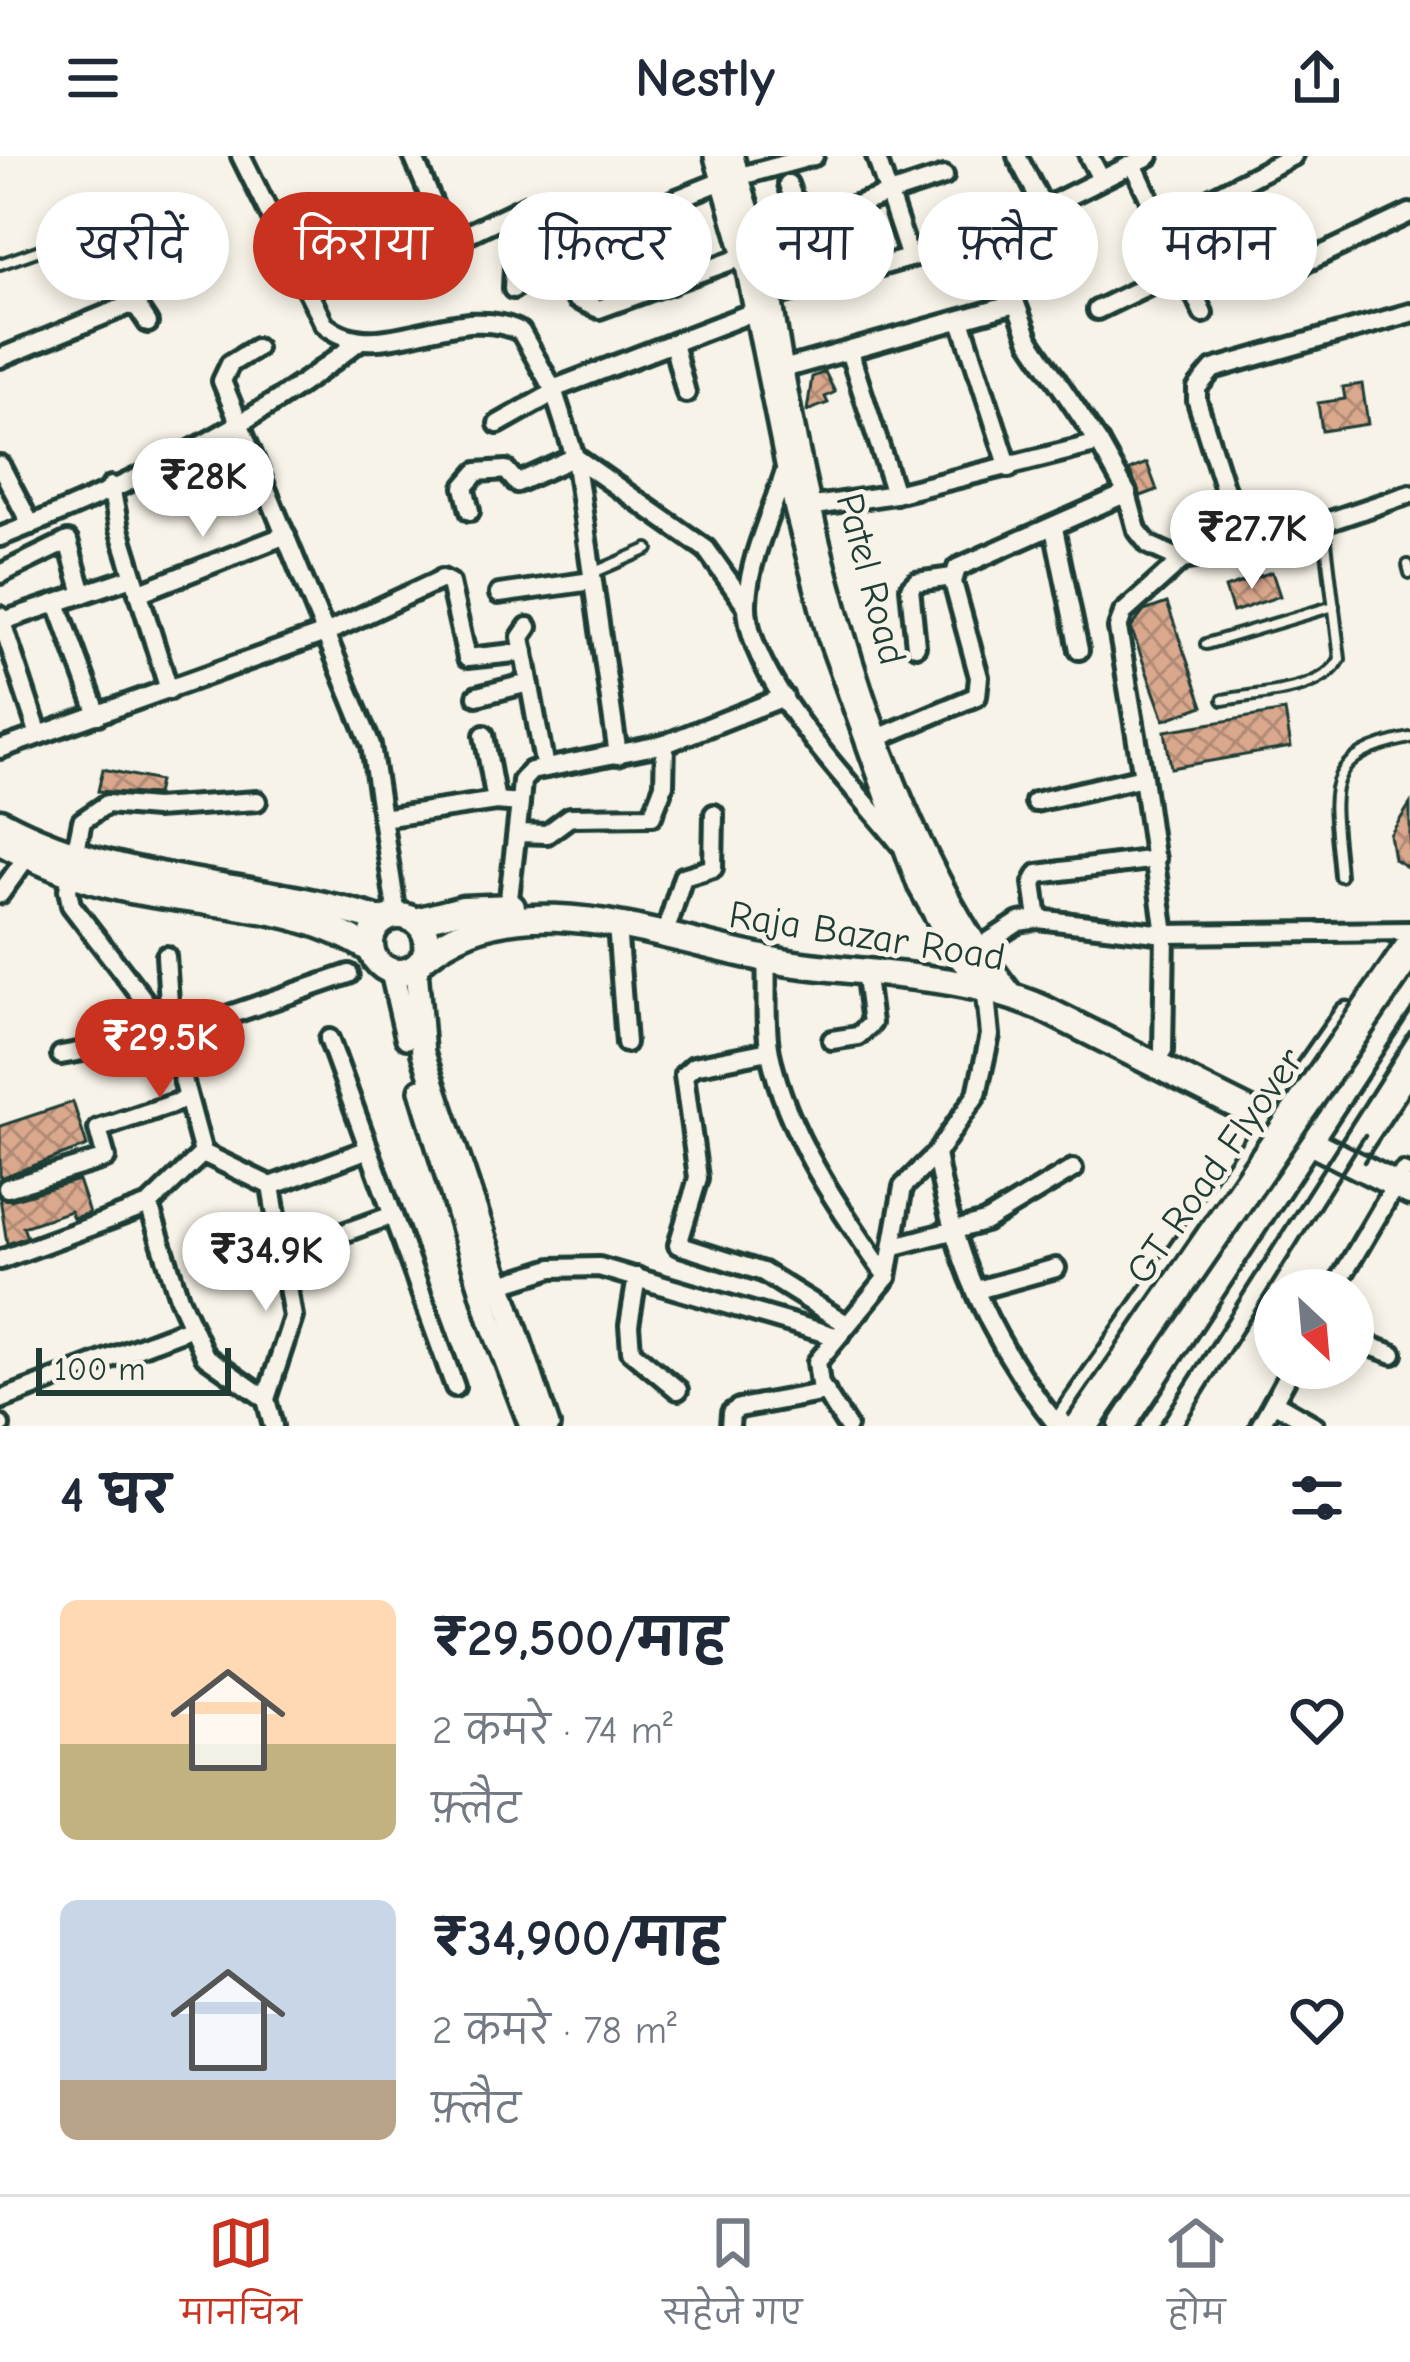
<!DOCTYPE html>
<html lang="hi">
<meta charset="utf-8">
<style>
:root{--surface:#fff;--page:#f6f6f7;--text:#1f2937;--muted:#747a83;--line:#e0e1e3;--accent:#c8321e}
body{margin:0;font-family:"Comic Neue","Playpen Sans Deva",sans-serif;background:var(--page);color:var(--text);height:100vh;display:flex;flex-direction:column;font-size:45px;white-space:nowrap}
*{box-sizing:border-box;margin:0}
p{font-size:39px;color:var(--muted)}
.icon{flex:none;width:66px;height:66px;fill:none;stroke:currentColor;stroke-width:2;stroke-linecap:round;stroke-linejoin:round}
.map{position:relative;height:1270px;overflow:hidden}
.drawer{display:flex;flex-direction:column;background:var(--surface);flex:1}
.drawer>*{flex:none}
.banner{position:absolute;left:36px;top:36px;width:1338px;height:108px;display:flex;gap:24px}
.needle{width:78px;rotate:154deg}
.fabs{position:absolute;left:1254px;top:1113px;display:grid;gap:24px}
.fabs a{display:grid;place-items:center;width:120px;height:120px;border-radius:50%;background:var(--surface);box-shadow:0 6px 18px #0003;font-size:60px}
.scale{position:absolute;left:36px;bottom:30px;width:195px;box-sizing:border-box;padding-left:12px;border:6px solid #1f3d34;border-top:0;font-size:33px;line-height:42px;white-space:nowrap;color:#1f3d34;-webkit-text-stroke:9px #f7f3e8;paint-order:stroke}
.price{position:absolute;translate:-50% -102px;padding:0 27px;border-radius:42px;background:#fff;color:#222;font-size:39px;line-height:78px;filter:drop-shadow(0 3px 6px #0008)}
.price::after{content:'';position:absolute;left:50%;top:72px;width:36px;height:27px;margin-left:-18px;background:inherit;clip-path:polygon(0 0,100% 0,50% 100%)}
.price.on{background:var(--accent);color:#fff}
ul{padding:0;list-style:none}
li{display:flex;align-items:center;gap:36px;height:300px;padding:0 60px}
li span{display:grid;place-items:center;flex:none;width:336px;height:240px;border-radius:18px;color:#555}
li>.icon{margin-inline-start:auto}
span .icon{width:144px;height:144px;fill:#fffc;stroke-width:1}
li b{font-size:51px}
h2{display:flex;justify-content:space-between;align-items:center;height:144px;padding:0 60px;font-size:51px}
.pill{padding:0 42px;border-radius:54px;background:var(--surface);box-shadow:0 6px 18px #0003;font-size:42px;line-height:108px}
.pill.on{background:var(--accent);color:#fff}
header{display:flex;justify-content:space-between;align-items:center;height:156px;padding:0 60px;background:var(--surface);font-size:54px;font-weight:600}
.tabs{display:flex;justify-content:space-around;align-items:center;height:168px;border-top:3px solid var(--line);background:var(--surface);font-size:33px;color:var(--muted)}
.tabs a{display:grid;justify-items:center;gap:6px}
.tabs .on{color:var(--accent)}
.map>svg:first-child{display:block}
.building{fill:url(#building-cross-hatch);stroke:#1f3d34;stroke-width:3}
.lines{fill:none;stroke-linecap:round;stroke-linejoin:round}
.lane-casing{stroke:#1f3d34;stroke-width:16}
.street-casing{stroke:#1f3d34;stroke-width:26}
.secondary-casing{stroke:#1f3d34;stroke-width:30}
.primary-casing{stroke:#1f3d34;stroke-width:33}
.lane{stroke:#f7f3e8;stroke-width:8}
.street{stroke:#f7f3e8;stroke-width:16}
.secondary{stroke:#f7f3e8;stroke-width:21}
.primary{stroke:#f7f3e8;stroke-width:24}
.rail{stroke:#1f3d34;stroke-width:4.5}
.highway-bridge-casing{stroke:#1f3d34;stroke-width:39;stroke-linecap:butt}
.highway-bridge{stroke:#f7f3e8;stroke-width:30}
.labels{text-anchor:middle;dominant-baseline:central;stroke-width:10;stroke-linejoin:round;paint-order:stroke}
.street-label{font-size:39px;fill:#1f3d34;stroke:#f7f3e8}
</style>
<header><svg class="icon" aria-label="menu" viewBox="0 0 24 24"><path d="M4 6h16M4 12h16M4 18h16"/></svg>Nestly<svg class="icon" aria-label="share" viewBox="0 0 24 24"><path d="M12 15V3M7 8l5-5 5 5M5 13v7h14v-7"/></svg></header>
<div class="map">
<svg width="1410" height="1270" viewBox="0 0 1410 1270">
<defs>
<pattern id="building-cross-hatch" width="8" height="8" patternUnits="userSpaceOnUse" patternTransform="scale(3)"><rect width="8" height="8" fill="#daa88d"/><path d="M0 0l8 8M0 8l8-8" fill="none" stroke="#b08a74"/></pattern>
</defs>
<rect width="100%" height="100%" fill="#f7f3e8"/>
<filter id="ink" filterUnits="userSpaceOnUse"><feTurbulence type="fractalNoise" baseFrequency=".00833" numOctaves="2"/><feDisplacementMap in="SourceGraphic" scale="24" xChannelSelector="R" yChannelSelector="G"/><feConvolveMatrix kernelMatrix="1 2 1 2 8 2 1 2 1" color-interpolation-filters="sRGB"/></filter>
<g filter="url(#ink)">
<!-- building -->
<g class="building">
<polygon points="825,216 835,236 825,241 828,247 807,255 812,221"/>
<polygon points="1362,228 1368,268 1322,275 1318,247 1345,243 1343,231"/>
<polygon points="1147,307 1157,334 1141,340 1129,314"/>
<polygon points="1272,416 1280,440 1233,456 1225,432"/>
<polygon points="1167,447 1203,550 1164,564 1131,472 1144,455"/>
<polygon points="1285,555 1291,591 1171,612 1165,575"/>
<polygon points="103,613 159,625 156,639 98,635"/>
<polygon points="1410,648 1410,713 1394,703 1390,679"/>
<polygon points="73,946 87,990 0,1022 0,970"/>
<polygon points="78,1024 89,1057 73,1062 70,1055 23,1071 27,1081 7,1088 0,1042 11,1044"/>
</g>
<g class="lines">
<defs>
<g id="lane">
<polyline points="0,108 65,85"/>
<polyline points="1408,409 1410,417"/>
<polyline points="595,416 648,393"/>
<polyline points="1206,488 1334,450"/>
<path d="M1223 544C1257 537 1322 537 1340 503L1324 370"/>
<path d="M1340 720C1334 639 1315 601 1410 582"/>
</g>
<g id="street">
<path d="M241 0 324 168C379 215 457 142 521 176L553 233 575 301 706 393 746 449"/>
<polyline points="413,0 447,81 461,81 528,49"/>
<polyline points="876,0 909,99"/>
<polyline points="1017,0 1043,50"/>
<polyline points="1089,0 1101,23"/>
<polyline points="1133,8 1203,157"/>
<polyline points="737,21 814,0"/>
<polyline points="788,28 813,96"/>
<polyline points="1196,50 1293,0"/>
<polyline points="644,56 671,128"/>
<polyline points="803,66 944,20"/>
<polyline points="990,79 1149,0"/>
<polyline points="554,92 576,143 599,153 745,100"/>
<polyline points="1258,129 1410,57"/>
<polyline points="513,133 514,111 531,101 722,25"/>
<polyline points="761,144 990,79 1030,185 1099,287 1127,337 1137,374 1149,389 1182,404 1244,394 1410,338"/>
<polyline points="1097,154 1182,113"/>
<polyline points="961,164 1009,312"/>
<polyline points="673,187 686,237"/>
<polyline points="256,192 230,208 222,225 371,589 397,760"/>
<polyline points="850,198 895,338"/>
<polyline points="0,202 129,149 138,152 148,167"/>
<polyline points="783,213 1015,148"/>
<polyline points="553,233 756,155"/>
<polyline points="498,268 553,237"/>
<polyline points="0,309 31,369"/>
<path d="M786 312C773 354 749 401 747 446 744 521 854 630 899 687"/>
<polyline points="111,330 119,373 169,534"/>
<polyline points="801,352 895,338 1099,287"/>
<polyline points="470,355 464,331 477,316 506,314 517,327 575,301 618,599"/>
<polyline points="1054,372 1079,494"/>
<path d="M0 381C127 331 251 272 358 186"/>
<polyline points="1244,394 1197,245 1197,232 1213,213 1410,157"/>
<polyline points="0,418 68,385 83,438"/>
<polyline points="138,437 286,379"/>
<polyline points="499,438 592,425"/>
<polyline points="57,447 98,559"/>
<polyline points="0,460 39,579"/>
<polyline points="3,465 133,421"/>
<polyline points="528,471 521,481 545,612"/>
<polyline points="916,490 910,432 916,426 953,421"/>
<polyline points="477,540 529,527"/>
<polyline points="484,579 496,645"/>
<polyline points="880,581 977,540 979,521 953,426 957,412 1127,337"/>
<polyline points="0,593 328,476 442,423 450,427 467,502 524,496"/>
<polyline points="1143,621 1118,472 1123,457 1182,404"/>
<polyline points="1035,646 1143,621 1165,778 1163,895"/>
<polyline points="382,662 496,645 520,647 522,625 531,615 665,588 784,541"/>
<polyline points="517,677 547,678 570,661 652,660 664,629 665,588"/>
<polyline points="0,738 31,695"/>
<polyline points="508,751 520,647"/>
<polyline points="1038,763 1033,727 1038,718 1156,703"/>
<polyline points="669,765 683,721 713,712 714,658"/>
<polyline points="617,769 626,887"/>
<polyline points="971,797 1019,766 1038,763 1165,778 1410,775"/>
<polyline points="166,800 171,879 203,997 271,1030 366,994"/>
<path d="M766 803C768 833 764 868 770 897 787 980 840 1054 887 1121"/>
<polyline points="171,879 71,749 68,734 82,665 107,648 155,652 257,645"/>
<polyline points="329,883 455,1231"/>
<polyline points="832,884 858,880 872,867 865,814"/>
<polyline points="769,895 694,910 684,919 698,1022 678,1089 763,1116 845,1167"/>
<polyline points="61,899 171,879 349,818"/>
<path d="M936 998C954 1104 991 1186 1058 1270"/>
<polyline points="271,1030 293,1161 266,1243 273,1270"/>
<polyline points="7,1032 106,1002 98,973 187,943"/>
<polyline points="149,1049 179,1142 205,1200 266,1243"/>
<polyline points="895,1090 985,1066 1073,1013"/>
<polyline points="285,1098 390,1060"/>
<polyline points="0,1104 149,1049 203,997"/>
<polyline points="637,1121 629,1169 631,1195 678,1234"/>
<polyline points="489,1132 552,1112 599,1111 835,1180"/>
<polyline points="977,1134 1056,1112"/>
<polyline points="1334,1134 1403,1016"/>
<polyline points="1353,1184 1393,1198"/>
<polyline points="0,1244 192,1171"/>
<polyline points="1275,1247 1315,1270"/>
<polyline points="0,1269 0,1270"/>
<polyline points="730,1270 731,1257 739,1252 826,1236"/>
<polyline points="847,1270 820,1228 817,1206 887,1121 903,1031 936,998 977,938 990,879 985,830"/>
<polyline points="1260,1270 1292,1212"/>
</g>
<g id="secondary">
<polyline points="716,0 745,100 796,353 829,480 919,729 959,801 984,830"/>
<path d="M732 0C744 47 763 92 770 140 803 359 873 664 1011 838"/>
<polyline points="416,812 423,897 548,1270"/>
<polyline points="392,816 407,881"/>
<polyline points="421,934 490,1163 531,1270"/>
</g>
<g id="primary">
<path d="M0 666C122 732 252 723 383 765"/>
<path d="M0 686C38 706 79 723 121 732 208 751 294 745 371 794"/>
<circle cx="399" cy="788" r="28"/>
<polyline points="416,765 463,753 512,751"/>
<path d="M424 802C523 717 676 790 789 807 876 820 960 817 1042 852L1410 1036"/>
<polyline points="1060,1270 1347,859"/>
<polyline points="1122,1270 1410,830"/>
</g>
</defs>
<!-- lane casing -->
<use href="#lane" class="lane-casing"/>
<!-- street casing -->
<use href="#street" class="street-casing"/>
<!-- secondary casing -->
<use href="#secondary" class="secondary-casing"/>
<!-- primary casing -->
<use href="#primary" class="primary-casing"/>
<!-- lane -->
<use href="#lane" class="lane"/>
<!-- street -->
<use href="#street" class="street"/>
<!-- secondary -->
<use href="#secondary" class="secondary"/>
<!-- primary -->
<use href="#primary" class="primary"/>
<!-- rail -->
<g class="rail">
<polyline points="1364,1006 1410,936"/>
<polyline points="1159,1270 1410,876"/>
<polyline points="1183,1270 1365,979"/>
</g>
<defs>
<polyline id="highway-bridge" points="1082,1270 1410,793"/>
</defs>
<!-- highway-bridge casing -->
<use href="#highway-bridge" class="highway-bridge-casing"/>
<!-- highway-bridge -->
<use href="#highway-bridge" class="highway-bridge"/>
</g>
</g>
<g class="labels">
<!-- street labels -->
<g class="street-label">
<text transform="translate(871 423) rotate(75)">Patel Road</text>
<text transform="translate(867 780) rotate(9)">Raja Bazar Road</text>
<text transform="translate(1215 1010) rotate(-55)">GT Road Flyover</text>
</g>
</g>
</svg>
<div class="fabs">
<a><svg class="needle" viewBox="-14 -14 28 28"><path d="M0-13l5 13h-10z" fill="#e53935"/><path d="M0 13l5-13h-10z" fill="#747a83"/></svg></a>
</div>
<div class="scale">100 m</div>
<b class="price" style="left:203px;top:384px">₹28K</b>
<b class="price" style="left:1252px;top:436px">₹27.7K</b>
<b class="price on" style="left:160px;top:945px">₹29.5K</b>
<b class="price" style="left:266px;top:1158px">₹34.9K</b>
<div class="banner">
<a class="pill">खरीदें</a>
<a class="pill on">किराया</a>
<a class="pill">फ़िल्टर</a>
<a class="pill">नया</a>
<a class="pill">फ़्लैट</a>
<a class="pill">मकान</a>
</div>
</div>
<section class="drawer">
<h2>4 घर<svg class="icon" aria-label="filters" viewBox="0 0 24 24"><path d="M4 7h16M4 17h16"/><circle cx="9" cy="7" r="2"/><circle cx="15" cy="17" r="2"/></svg></h2>
<ul>
<li><span style="background:linear-gradient(#ffd9b3 60%,#c2b280 0)"><svg class="icon" aria-label="home" viewBox="0 0 24 24"><path d="M3 11l9-7 9 7M6 9v11h12V9"/></svg></span><div><b>₹29,500/माह</b><p>2 कमरे · 74 m²</p><p>फ़्लैट</p></div><svg class="icon" aria-label="heart" viewBox="0 0 24 24"><path d="M12 20l-8-8c-3-5 5-10 8-4 3-6 11-1 8 4z"/></svg></li>
<li><span style="background:linear-gradient(#c9d6e8 75%,#b9a48a 0)"><svg class="icon" aria-label="home" viewBox="0 0 24 24"><path d="M3 11l9-7 9 7M6 9v11h12V9"/></svg></span><div><b>₹34,900/माह</b><p>2 कमरे · 78 m²</p><p>फ़्लैट</p></div><svg class="icon" aria-label="heart" viewBox="0 0 24 24"><path d="M12 20l-8-8c-3-5 5-10 8-4 3-6 11-1 8 4z"/></svg></li>
</ul>
</section>
<nav class="tabs">
<a class="on"><svg class="icon" aria-label="map" viewBox="0 0 24 24"><path d="M3 6l6-2 6 2 6-2v14l-6 2-6-2-6 2zM9 4v14M15 6v14"/></svg>मानचित्र</a>
<a><svg class="icon" aria-label="saved" viewBox="0 0 24 24"><path d="M7 4h10v16l-5-4-5 4z"/></svg>सहेजे गए</a>
<a><svg class="icon" aria-label="home" viewBox="0 0 24 24"><path d="M3 11l9-7 9 7M6 9v11h12V9"/></svg>होम</a>
</nav>
